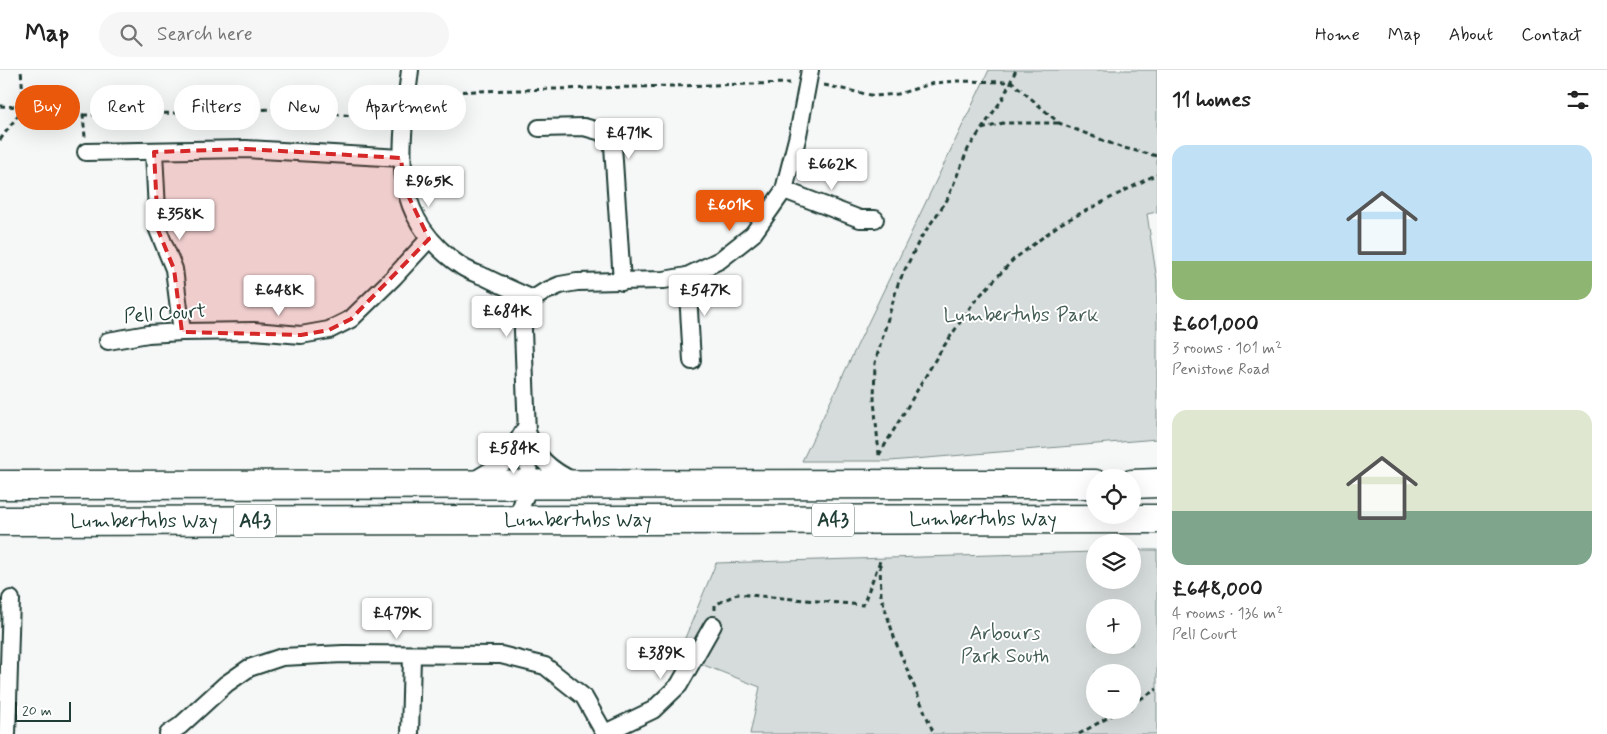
<!DOCTYPE html>
<meta charset="utf-8">
<style>
:root{--surface:#fff;--page:#f6f6f6;--text:#222;--muted:#767676;--line:#e0e0e0;--accent:#ea580c}
body{margin:0;font-family:Mynerve,sans-serif;background:var(--page);color:var(--text);height:100vh;display:flex;flex-direction:column;font-size:19px;white-space:nowrap}
*{box-sizing:border-box;margin:0}
p{font-size:16px;color:var(--muted)}
.icon{flex:none;width:28px;height:28px;fill:none;stroke:currentColor;stroke-width:2;stroke-linecap:round;stroke-linejoin:round}
.map{position:relative;flex:1;overflow:hidden}
.side{display:flex;flex-direction:column;background:var(--surface);width:450px}
.side>*{flex:none}
.banner{position:absolute;left:15px;top:15px;width:475px;height:45px;display:flex;gap:10px}
.fabs{position:absolute;left:1086px;top:399px;display:grid;gap:10px}
.fabs a{display:grid;place-items:center;width:55px;height:55px;border-radius:50%;background:var(--surface);box-shadow:0 5px 20px #0002;font-size:25px}
.scale{position:absolute;left:15px;bottom:12px;width:56px;box-sizing:border-box;padding-left:5px;border:2px solid #1f3d34;border-top:0;font-size:14px;line-height:18px;white-space:nowrap;color:#1f3d34;-webkit-text-stroke:4px #fff;paint-order:stroke}
.price{position:absolute;translate:-50% -42px;padding:0 11px;border-radius:5px;background:#fff;color:#222;font-size:16px;line-height:32px;filter:drop-shadow(0 1px 2px #0008)}
.price::after{content:'';position:absolute;left:50%;top:30px;width:15px;height:11px;margin-left:-8px;background:inherit;clip-path:polygon(0 0,100% 0,50% 100%)}
.price.on{background:var(--accent);color:#fff}
ul{padding:0;list-style:none}
li{display:grid;align-content:center;gap:10px;height:265px;padding:0 15px}
li span{display:grid;place-items:center;height:155px;border-radius:15px;color:#555}
li>.icon{margin-inline-start:auto}
span .icon{width:90px;height:90px;fill:#fffc;stroke-width:1}
li b{font-size:21px}
h2{display:flex;justify-content:space-between;align-items:center;height:60px;padding:0 15px;font-size:21px}
.chip{padding:0 18px;border-radius:22px;background:var(--surface);box-shadow:0 5px 20px #0002;font-size:18px;line-height:45px}
.chip.on{background:var(--accent);color:#fff}
header{display:flex;align-items:center;gap:30px;box-sizing:border-box;height:70px;padding:0 25px;background:var(--surface);border-bottom:1px solid var(--line)}
header strong{font-size:24px}
nav{display:flex;gap:28px;margin-inline-start:auto;font-size:18px}
.search{width:350px;height:45px;background:var(--page);display:flex;align-items:center;gap:12px;box-sizing:border-box;padding:0 18px;border-radius:28px;color:var(--muted);font-size:19px}
main{display:flex;flex:1;min-height:0}
.map>svg:first-child{display:block}
.green{fill:#d6dcdb;stroke:#7a8c88;fill-rule:evenodd}
.lines{fill:none;stroke-linecap:round;stroke-linejoin:round}
.street-casing{stroke:#1f3d34;stroke-width:20}
.highway-casing{stroke:#1f3d34;stroke-width:31}
.path{stroke:#1f3d34;stroke-width:3;stroke-dasharray:5 4;stroke-linecap:butt}
.street{stroke:#fff;stroke-width:16}
.highway{stroke:#fff;stroke-width:28}
.marked{fill:#d62828;fill-opacity:0.2;stroke:#d62828;stroke-width:4;stroke-dasharray:10 6;stroke-linejoin:round}
.labels{text-anchor:middle;dominant-baseline:central;stroke-width:4;stroke-linejoin:round;paint-order:stroke}
.shield{fill:#fff;stroke:#627771;stroke-width:1}
.shield-label{font-size:19px;font-weight:bold;fill:#1f3d34}
.street-label{font-size:20px;fill:#1f3d34;stroke:#fff}
.park-label{font-size:20px;fill:#445d55;stroke:#fff}
</style>
<header>
<strong>Map</strong>
<div class="search"><svg class="icon" aria-label="search" viewBox="0 0 24 24"><circle cx="10" cy="10" r="6"/><path d="M15 15l6 6"/></svg>Search here</div>
<nav><a>Home</a><a>Map</a><a>About</a><a>Contact</a></nav>
</header>
<main>
<div class="map">
<svg width="1157" height="664" viewBox="0 0 1157 664">
<rect width="100%" height="100%" fill="#f6f7f7"/>
<filter id="ink" filterUnits="userSpaceOnUse"><feTurbulence type="fractalNoise" baseFrequency=".02" numOctaves="2"/><feDisplacementMap in="SourceGraphic" scale="10" xChannelSelector="R" yChannelSelector="G"/><feConvolveMatrix kernelMatrix="1 2 1 2 8 2 1 2 1" color-interpolation-filters="sRGB"/></filter>
<g filter="url(#ink)">
<!-- green -->
<g class="green">
<polygon points="989,0 1157,0 1157,142 1147,144 1157,210 1157,369 890,391 802,391"/>
<path d="M1133 480H1157V664H750L760 617 678 585 716 493 1095 482V510H1132ZM1095 538H1132V575H1095ZM1095 602H1132V640H1095Z"/>
</g>
<g class="lines">
<defs>
<g id="street">
<path d="M410 0C401 78 386 145 461 196 468 201 477 204 485 207 501 215 517 222 533 229"/>
<polyline points="539,58 584,57 602,62 613,76 622,212"/>
<polyline points="86,82 246,79 401,88"/>
<polyline points="154,82 158,160 174,199 182,262"/>
<polyline points="784,120 860,149 875,149"/>
<polyline points="687,206 692,291"/>
<polyline points="108,271 148,264 182,262 254,261 301,265 329,260 351,249 394,207 429,169"/>
<path d="M529 366C535 388 554 402 574 411"/>
<polyline points="471,412 505,392 526,357"/>
<polyline points="509,449 520,440 529,415 523,260 524,242 533,229 544,222 560,215 577,212 664,210 687,206 720,190 753,164 784,120 798,65 810,0"/>
<polyline points="605,663 653,640 679,615 713,555"/>
<polyline points="7,664 11,529"/>
<polyline points="168,664 180,656 226,614 249,598 282,587 343,584 501,585 545,596 584,627 605,664"/>
<polyline points="410,664 412,586"/>
</g>
<g id="highway">
<polyline points="1132,414 1157,413"/>
<polyline points="0,415 1095,414"/>
<polyline points="0,451 1157,449"/>
</g>
</defs>
<!-- street casing -->
<use href="#street" class="street-casing"/>
<!-- highway casing -->
<use href="#highway" class="highway-casing"/>
<!-- path -->
<g class="path">
<polyline points="824,15 875,26 898,24 934,13 957,11 1012,12 1059,53 1120,77 1157,86"/>
<polyline points="422,34 429,33 439,22 790,13"/>
<polyline points="0,36 24,37 21,0"/>
<polyline points="83,45 121,45 277,39 387,49"/>
<polyline points="982,59 1003,53 1059,53"/>
<polyline points="0,70 24,37 83,45 85,67"/>
<polyline points="879,385 874,330 875,293 898,214 920,169 947,130 968,79 1003,28 1016,0"/>
<polyline points="879,385 938,285 973,233 1013,190 1060,154 1157,104"/>
<polyline points="880,494 881,526 896,573 934,664"/>
<polyline points="715,540 715,535 737,524 863,535 880,491"/>
<polyline points="1132,634 1157,619"/>
<polyline points="1079,664 1121,640"/>
</g>
<!-- street -->
<use href="#street" class="street"/>
<!-- highway -->
<use href="#highway" class="highway"/>
</g>
</g>
<!-- marked area -->
<path class="marked" d="M246 79 401 88 404 117 429 169 351 249 329 260 301 265 182 262 174 199 158 160 154 82Z"/>
<g class="labels">
<!-- shield labels -->
<g class="shield">
<rect x="812" y="433.5" width="42" height="33" rx="4"/>
<rect x="234" y="434.5" width="42" height="33" rx="4"/>
</g>
<g class="shield-label">
<text x="833" y="450">A43</text>
<text x="255" y="451">A43</text>
</g>
<!-- street labels -->
<g class="street-label">
<text transform="translate(165 244) rotate(-4)">Pell Court</text>
<text x="983" y="449">Lumbertubs Way</text>
<text x="578" y="450">Lumbertubs Way</text>
<text x="144" y="451">Lumbertubs Way</text>
</g>
<!-- park labels -->
<g class="park-label">
<text x="1021" y="245">Lumbertubs Park</text>
<text x="1005" y="563">Arbours<tspan x="1005" dy="23">Park South</tspan></text>
</g>
</g>
</svg>
<div class="fabs">
<a><svg class="icon" aria-label="locate" viewBox="0 0 24 24"><circle cx="12" cy="12" r="6"/><path d="M12 2v4M12 18v4M2 12h4M18 12h4"/></svg></a>
<a><svg class="icon" aria-label="layers" viewBox="0 0 24 24"><path d="M12 4l9 5-9 5-9-5zM3 14l9 5 9-5"/></svg></a>
<a>+</a>
<a>−</a>
</div>
<div class="scale">20 m</div>
<b class="price" style="left:629px;top:90px">£471K</b>
<b class="price" style="left:832px;top:121px">£662K</b>
<b class="price" style="left:429px;top:138px">£965K</b>
<b class="price on" style="left:730px;top:162px">£601K</b>
<b class="price" style="left:180px;top:171px">£358K</b>
<b class="price" style="left:279px;top:247px">£648K</b>
<b class="price" style="left:705px;top:247px">£547K</b>
<b class="price" style="left:507px;top:268px">£684K</b>
<b class="price" style="left:514px;top:405px">£584K</b>
<b class="price" style="left:397px;top:570px">£479K</b>
<b class="price" style="left:661px;top:610px">£389K</b>
<div class="banner">
<a class="chip on">Buy</a>
<a class="chip">Rent</a>
<a class="chip">Filters</a>
<a class="chip">New</a>
<a class="chip">Apartment</a>
</div>
</div>
<section class="side">
<h2>11 homes<svg class="icon" aria-label="filters" viewBox="0 0 24 24"><path d="M4 7h16M4 17h16"/><circle cx="9" cy="7" r="2"/><circle cx="15" cy="17" r="2"/></svg></h2>
<ul>
<li><span style="background:linear-gradient(#bfe0f5 75%,#8fb573 0)"><svg class="icon" aria-label="home" viewBox="0 0 24 24"><path d="M3 11l9-7 9 7M6 9v11h12V9"/></svg></span><div><b>£601,000</b><p>3 rooms · 101 m²</p><p>Penistone Road</p></div></li>
<li><span style="background:linear-gradient(#dfe7d0 65%,#7fa58c 0)"><svg class="icon" aria-label="home" viewBox="0 0 24 24"><path d="M3 11l9-7 9 7M6 9v11h12V9"/></svg></span><div><b>£648,000</b><p>4 rooms · 136 m²</p><p>Pell Court</p></div></li>
</ul>
</section>
</main>
